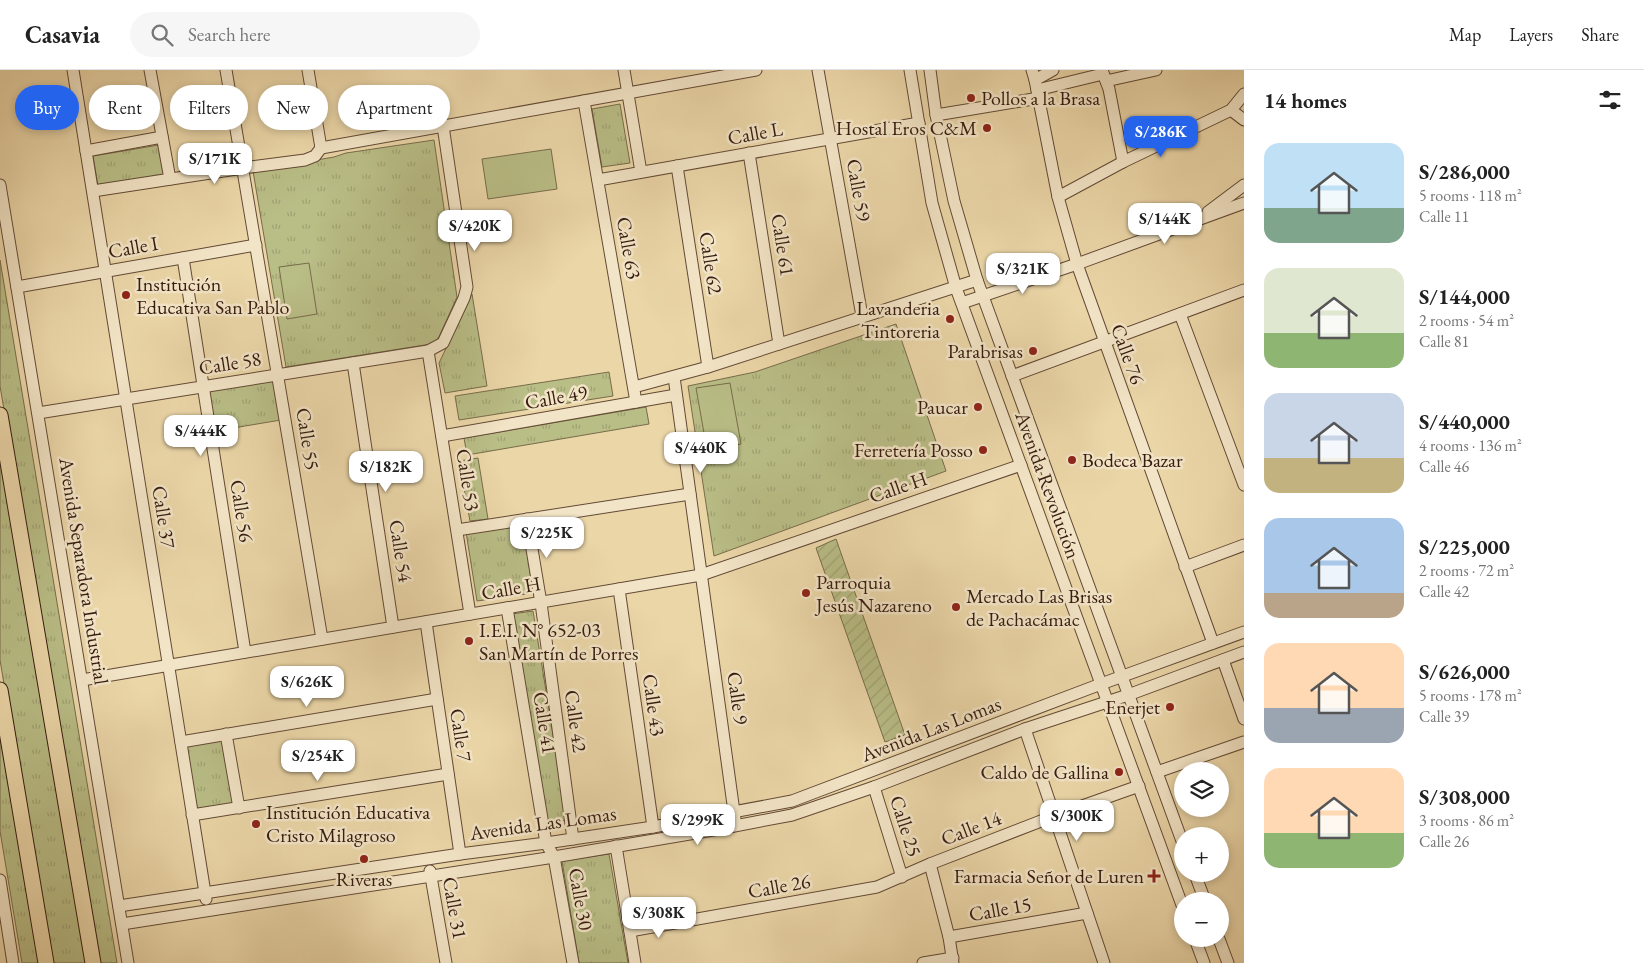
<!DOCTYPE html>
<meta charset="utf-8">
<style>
:root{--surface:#fff;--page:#f6f6f6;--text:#222;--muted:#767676;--line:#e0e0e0;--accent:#2563eb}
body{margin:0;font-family:"EB Garamond",serif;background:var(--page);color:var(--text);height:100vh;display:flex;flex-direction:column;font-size:19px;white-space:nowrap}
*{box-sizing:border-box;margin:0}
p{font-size:16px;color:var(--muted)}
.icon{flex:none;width:28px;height:28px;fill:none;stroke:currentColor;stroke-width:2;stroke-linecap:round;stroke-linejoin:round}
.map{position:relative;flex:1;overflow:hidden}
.side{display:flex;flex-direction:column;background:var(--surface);width:400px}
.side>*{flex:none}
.banner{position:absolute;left:15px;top:15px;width:475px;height:45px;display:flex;gap:10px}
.tools{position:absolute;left:1174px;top:692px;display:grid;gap:10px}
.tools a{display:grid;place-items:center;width:55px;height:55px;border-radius:50%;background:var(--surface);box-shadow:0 2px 8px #0003;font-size:25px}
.price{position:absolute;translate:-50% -42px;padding:0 11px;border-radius:10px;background:#fff;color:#222;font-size:16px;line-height:32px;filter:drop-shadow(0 1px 2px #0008)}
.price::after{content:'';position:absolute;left:50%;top:30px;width:15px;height:11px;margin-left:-8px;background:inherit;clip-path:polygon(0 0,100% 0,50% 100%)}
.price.current{background:var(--accent);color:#fff}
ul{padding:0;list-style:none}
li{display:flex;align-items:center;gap:15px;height:125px;padding:0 20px}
li span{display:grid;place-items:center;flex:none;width:140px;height:100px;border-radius:15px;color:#555}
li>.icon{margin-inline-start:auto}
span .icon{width:60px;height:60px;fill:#fffc;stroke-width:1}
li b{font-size:21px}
h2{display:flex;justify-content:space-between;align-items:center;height:60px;padding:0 20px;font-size:21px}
.tag{padding:0 18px;border-radius:22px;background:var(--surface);box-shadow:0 2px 8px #0003;font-size:18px;line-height:45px}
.tag.current{background:var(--accent);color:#fff}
header{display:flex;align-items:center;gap:30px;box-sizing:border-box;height:70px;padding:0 25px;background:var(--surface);border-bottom:1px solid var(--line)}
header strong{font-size:24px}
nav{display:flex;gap:28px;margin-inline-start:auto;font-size:18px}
.search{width:350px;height:45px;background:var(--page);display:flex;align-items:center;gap:12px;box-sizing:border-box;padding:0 18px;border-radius:28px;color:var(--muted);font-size:19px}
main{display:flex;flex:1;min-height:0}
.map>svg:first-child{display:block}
.grass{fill:url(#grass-tufts);stroke:#786c4a}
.garden{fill:url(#garden-furrows);stroke:#786c4a}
.pitch{fill:#b9bd86;stroke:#786c4a}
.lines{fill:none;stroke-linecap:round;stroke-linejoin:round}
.minor-casing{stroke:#634a35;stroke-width:13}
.major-casing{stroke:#361b0f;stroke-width:17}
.minor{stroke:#f2e4c6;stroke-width:11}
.major{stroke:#ebd6a8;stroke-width:15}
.poi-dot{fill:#8f2418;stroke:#f2e4c6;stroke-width:2}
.labels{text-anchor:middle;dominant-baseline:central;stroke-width:5;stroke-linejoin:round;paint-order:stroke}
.poi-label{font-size:20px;fill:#361b0f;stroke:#f2e4c6;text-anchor:end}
.street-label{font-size:20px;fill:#361b0f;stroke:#f2e4c6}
</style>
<header>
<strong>Casavia</strong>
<div class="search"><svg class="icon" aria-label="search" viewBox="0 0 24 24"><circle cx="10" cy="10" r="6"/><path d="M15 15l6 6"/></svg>Search here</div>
<nav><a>Map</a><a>Layers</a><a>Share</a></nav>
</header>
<main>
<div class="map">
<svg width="1244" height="893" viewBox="0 0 1244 893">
<defs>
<pattern id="grass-tufts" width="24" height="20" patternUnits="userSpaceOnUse" patternTransform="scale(1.25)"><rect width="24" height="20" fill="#b9bd86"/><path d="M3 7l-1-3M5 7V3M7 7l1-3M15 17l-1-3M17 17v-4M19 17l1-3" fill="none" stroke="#a0a272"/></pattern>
<pattern id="garden-furrows" width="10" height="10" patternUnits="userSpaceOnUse" patternTransform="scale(1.25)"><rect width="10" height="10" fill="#b9bd86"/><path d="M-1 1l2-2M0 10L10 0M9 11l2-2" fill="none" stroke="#a0a272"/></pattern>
</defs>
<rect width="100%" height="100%" fill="#ebd6a8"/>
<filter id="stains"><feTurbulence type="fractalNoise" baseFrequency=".004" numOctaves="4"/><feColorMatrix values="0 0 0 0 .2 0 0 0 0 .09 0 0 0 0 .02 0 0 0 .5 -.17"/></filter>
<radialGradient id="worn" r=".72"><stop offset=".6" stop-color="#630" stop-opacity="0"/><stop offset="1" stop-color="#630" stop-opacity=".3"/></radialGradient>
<!-- grass -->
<g class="grass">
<polygon points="620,34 630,93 602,97 592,39"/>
<polygon points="434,70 457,227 437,271 431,274 286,297 253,101 334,87 346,83"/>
<polygon points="159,75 164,105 98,116 93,86"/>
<polygon points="0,190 117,893 98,893 0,316"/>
<polygon points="472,224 487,316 445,323 439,293"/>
<polygon points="896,254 946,401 714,486 688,316 755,302"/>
<polygon points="609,302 613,326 459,350 455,326"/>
<polygon points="274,310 281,350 215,361 209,321"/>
<polygon points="646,337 649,354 467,385 464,368"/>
<polygon points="0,374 88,893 51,893 0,590"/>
<polygon points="478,388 488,449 470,451 459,391"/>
<polygon points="523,454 533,523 477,531 466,462"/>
<polygon points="533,541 567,750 546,753 512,544"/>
<polygon points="0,660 39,893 22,893 0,761"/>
<polygon points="223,668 233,734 196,740 186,674"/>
<polygon points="609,784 628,893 579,893 562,791"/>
</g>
<!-- garden -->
<polygon class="garden" points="836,469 905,665 885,672 816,478"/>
<!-- pitch -->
<g class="pitch">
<polygon points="551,79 557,119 488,129 482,89"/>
<polygon points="309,193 317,244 287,249 279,197"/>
<polygon points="730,313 741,374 707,380 696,318"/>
</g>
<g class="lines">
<defs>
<g id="minor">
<polyline points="73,0 206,829"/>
<polyline points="150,0 170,109"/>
<polyline points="226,0 322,569"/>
<polyline points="308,0 321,78"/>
<polyline points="624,0 641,102"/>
<polyline points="818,0 862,246"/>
<polyline points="910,0 932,133 956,218 1182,835"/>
<polyline points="930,0 936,45 954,131 977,210 1182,771"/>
<polyline points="1032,0 1035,10 1058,127 1077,194 1213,573"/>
<polyline points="1102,0 1109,19 1123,92"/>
<polyline points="1035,10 1053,0"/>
<polyline points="1106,11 1156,0"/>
<polyline points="1037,20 1103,4"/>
<polyline points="584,31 636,332"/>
<polyline points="1231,40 1244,50"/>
<polyline points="936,45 1039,28"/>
<polyline points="321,78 756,0"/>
<polyline points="86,81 162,67"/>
<polyline points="749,83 779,274"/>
<polyline points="677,96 708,297"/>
<polyline points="598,110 919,53"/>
<polyline points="0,115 128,893"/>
<polyline points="93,121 243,98 305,90 315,86 321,78"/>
<polyline points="1058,127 1123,92 1231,40 1244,24"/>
<polyline points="1208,142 1244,115"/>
<polyline points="183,188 245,582"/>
<polyline points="17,217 256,175"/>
<polyline points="962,233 1077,194 1244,133"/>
<polyline points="1180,244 1244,415"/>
<polyline points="428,281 470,544"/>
<polyline points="353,293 393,557"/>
<polyline points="1012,306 1244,220"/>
<polyline points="674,307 735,749"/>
<polyline points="634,317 708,297 977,210"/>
<polyline points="38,343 428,281 443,273 464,228 467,217 443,56"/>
<polyline points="442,366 676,325"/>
<polyline points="527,449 541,533 573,769"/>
<polyline points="457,460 690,424"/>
<polyline points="1185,497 1244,475"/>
<polyline points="619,519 653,757"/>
<polyline points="507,538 546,773 554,787 573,893"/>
<polyline points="426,552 460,784"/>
<polyline points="1223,590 1244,649"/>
<polyline points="82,610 701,505 1021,395"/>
<polyline points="1025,659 1104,893"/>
<polyline points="226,664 239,738"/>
<polyline points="181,672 437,629"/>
<polyline points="1157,702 1244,672"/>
<polyline points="874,717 902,807"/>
<polyline points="192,745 448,704"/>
<polyline points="616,776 635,893"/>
<polyline points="930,794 949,867 953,893"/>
<polyline points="430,801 446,893"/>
<polyline points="1195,804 1205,831"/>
<polyline points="0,810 13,893"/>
<polyline points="119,836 460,784 546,773 653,757 792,731 1101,614 1244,562"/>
<polyline points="122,854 554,787 719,759 792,745 874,717 1025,659 1128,625 1244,582"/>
<polyline points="630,861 877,817 930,794 1054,746 1139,716"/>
<polyline points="949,867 1087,843"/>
<polyline points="1195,869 1204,893"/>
<polyline points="1219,869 1228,893"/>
<polyline points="923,893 953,888"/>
</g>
<g id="major">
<polyline points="0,345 93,893"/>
<polyline points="0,620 46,893"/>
</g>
</defs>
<!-- minor casing -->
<use href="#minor" class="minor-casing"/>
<!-- major casing -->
<use href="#major" class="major-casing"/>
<!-- minor -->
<use href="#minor" class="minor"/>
<!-- major -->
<use href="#major" class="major"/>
</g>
<!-- markers -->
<g class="poi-dot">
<circle cx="971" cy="28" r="5"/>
<circle cx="987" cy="58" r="5"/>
<circle cx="126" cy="225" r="5"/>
<circle cx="950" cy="249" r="5"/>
<circle cx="1033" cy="281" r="5"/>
<circle cx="978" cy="337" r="5"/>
<circle cx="983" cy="380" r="5"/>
<circle cx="1072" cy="390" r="5"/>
<circle cx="806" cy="523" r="5"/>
<circle cx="956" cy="537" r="5"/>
<circle cx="469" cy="571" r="5"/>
<circle cx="1170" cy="637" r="5"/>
<circle cx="1119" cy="702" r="5"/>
<circle cx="256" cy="754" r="5"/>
<circle cx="364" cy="789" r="5"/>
<path d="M1151.5 798.5h5v5h5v5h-5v5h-5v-5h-5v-5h5z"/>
</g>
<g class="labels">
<!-- poi labels -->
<g class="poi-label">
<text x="981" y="28" text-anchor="start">Pollos a la Brasa</text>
<text x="977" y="58">Hostal Eros C&amp;M</text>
<text x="136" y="214" text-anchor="start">Institución<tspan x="136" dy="23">Educativa San Pablo</tspan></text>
<text x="940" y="238">Lavanderia<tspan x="940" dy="23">Tintoreria</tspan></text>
<text x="1023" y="281">Parabrisas</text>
<text x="968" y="337">Paucar</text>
<text x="973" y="380">Ferretería Posso</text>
<text x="1082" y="390" text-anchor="start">Bodeca Bazar</text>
<text x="816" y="512" text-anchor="start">Parroquia<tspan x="816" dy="23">Jesús Nazareno</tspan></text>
<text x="966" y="526" text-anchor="start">Mercado Las Brisas<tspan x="966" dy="23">de Pachacámac</tspan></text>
<text x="479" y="560" text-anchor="start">I.E.I. N° 652-03<tspan x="479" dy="23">San Martín de Porres</tspan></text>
<text x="1160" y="637">Enerjet</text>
<text x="1109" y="702">Caldo de Gallina</text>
<text x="266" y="742" text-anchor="start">Institución Educativa<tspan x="266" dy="23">Cristo Milagroso</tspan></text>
<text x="1144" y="806">Farmacia Señor de Luren</text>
<text x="364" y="809" text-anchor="middle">Riveras</text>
</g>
<!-- street labels -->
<g class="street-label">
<text transform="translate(755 63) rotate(-10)">Calle L</text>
<text transform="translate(859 120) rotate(80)">Calle 59</text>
<text transform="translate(783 175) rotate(81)">Calle 61</text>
<text transform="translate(133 177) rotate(-10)">Calle I</text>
<text transform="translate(629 178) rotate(80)">Calle 63</text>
<text transform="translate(711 193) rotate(81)">Calle 62</text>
<text transform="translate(1128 284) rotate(70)">Calle 76</text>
<text transform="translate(230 293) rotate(-9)">Calle 58</text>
<text transform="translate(556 327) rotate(-10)">Calle 49</text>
<text transform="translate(308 369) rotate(81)">Calle 55</text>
<text transform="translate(468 410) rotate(81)">Calle 53</text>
<text transform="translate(1048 415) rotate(70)">Avenida Revolución</text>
<text transform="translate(898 417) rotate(-19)">Calle H</text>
<text transform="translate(242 441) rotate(81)">Calle 56</text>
<text transform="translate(164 447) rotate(81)">Calle 37</text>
<text transform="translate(401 481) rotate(81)">Calle 54</text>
<text transform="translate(84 501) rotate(81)">Avenida Separadora Industrial</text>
<text transform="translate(511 518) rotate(-10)">Calle H</text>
<text transform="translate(738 628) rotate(82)">Calle 9</text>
<text transform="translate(654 635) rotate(82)">Calle 43</text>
<text transform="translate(576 651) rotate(82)">Calle 42</text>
<text transform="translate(545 653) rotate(81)">Calle 41</text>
<text transform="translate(931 659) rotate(-21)">Avenida Las Lomas</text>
<text transform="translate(461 665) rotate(81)">Calle 7</text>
<text transform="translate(543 753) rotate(-8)">Avenida Las Lomas</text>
<text transform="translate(906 756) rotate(72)">Calle 25</text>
<text transform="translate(971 758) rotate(-21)">Calle 14</text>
<text transform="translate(779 816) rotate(-10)">Calle 26</text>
<text transform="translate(581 829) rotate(80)">Calle 30</text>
<text transform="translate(455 838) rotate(80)">Calle 31</text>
<text transform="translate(1000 839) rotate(-10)">Calle 15</text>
</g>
</g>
<rect width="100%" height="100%" filter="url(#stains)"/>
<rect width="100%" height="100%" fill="url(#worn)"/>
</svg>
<div class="tools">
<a><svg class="icon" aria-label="layers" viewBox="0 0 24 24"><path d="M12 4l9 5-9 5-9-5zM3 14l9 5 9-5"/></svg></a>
<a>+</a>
<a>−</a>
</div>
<b class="price current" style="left:1161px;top:88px">S/286K</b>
<b class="price" style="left:215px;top:115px">S/171K</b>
<b class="price" style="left:1165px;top:175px">S/144K</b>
<b class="price" style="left:475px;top:182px">S/420K</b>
<b class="price" style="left:1023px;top:225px">S/321K</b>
<b class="price" style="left:201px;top:387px">S/444K</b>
<b class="price" style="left:701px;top:404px">S/440K</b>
<b class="price" style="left:386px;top:423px">S/182K</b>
<b class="price" style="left:547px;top:489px">S/225K</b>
<b class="price" style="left:307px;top:638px">S/626K</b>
<b class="price" style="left:318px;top:712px">S/254K</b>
<b class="price" style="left:1077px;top:772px">S/300K</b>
<b class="price" style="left:698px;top:776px">S/299K</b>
<b class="price" style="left:659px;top:869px">S/308K</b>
<div class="banner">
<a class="tag current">Buy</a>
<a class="tag">Rent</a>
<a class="tag">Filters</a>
<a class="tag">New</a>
<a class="tag">Apartment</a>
</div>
</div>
<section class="side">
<h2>14 homes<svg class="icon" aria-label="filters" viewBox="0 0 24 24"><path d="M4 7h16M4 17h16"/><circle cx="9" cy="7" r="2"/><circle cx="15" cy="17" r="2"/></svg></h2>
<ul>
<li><span style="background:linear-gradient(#bfe0f5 65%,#7fa58c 0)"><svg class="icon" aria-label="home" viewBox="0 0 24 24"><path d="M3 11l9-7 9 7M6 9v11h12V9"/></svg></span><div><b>S/286,000</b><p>5 rooms · 118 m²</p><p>Calle 11</p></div></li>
<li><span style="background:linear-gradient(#dfe7d0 65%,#8fb573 0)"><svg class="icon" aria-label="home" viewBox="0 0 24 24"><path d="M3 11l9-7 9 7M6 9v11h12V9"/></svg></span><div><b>S/144,000</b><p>2 rooms · 54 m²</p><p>Calle 81</p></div></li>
<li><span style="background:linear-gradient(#c9d6e8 65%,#c2b280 0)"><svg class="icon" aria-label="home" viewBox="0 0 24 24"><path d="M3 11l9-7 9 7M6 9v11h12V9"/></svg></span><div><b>S/440,000</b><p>4 rooms · 136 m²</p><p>Calle 46</p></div></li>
<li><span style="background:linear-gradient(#a9c7e8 75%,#b9a48a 0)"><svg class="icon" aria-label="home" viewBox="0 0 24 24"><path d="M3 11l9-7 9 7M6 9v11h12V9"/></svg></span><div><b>S/225,000</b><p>2 rooms · 72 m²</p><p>Calle 42</p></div></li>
<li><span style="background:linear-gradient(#ffd9b3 65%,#9aa5b1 0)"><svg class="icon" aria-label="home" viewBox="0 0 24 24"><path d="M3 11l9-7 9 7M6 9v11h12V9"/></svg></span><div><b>S/626,000</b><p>5 rooms · 178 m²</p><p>Calle 39</p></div></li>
<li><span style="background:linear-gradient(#ffd9b3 65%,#8fb573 0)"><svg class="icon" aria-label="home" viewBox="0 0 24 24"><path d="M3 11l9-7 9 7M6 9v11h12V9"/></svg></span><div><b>S/308,000</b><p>3 rooms · 86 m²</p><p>Calle 26</p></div></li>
</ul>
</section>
</main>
